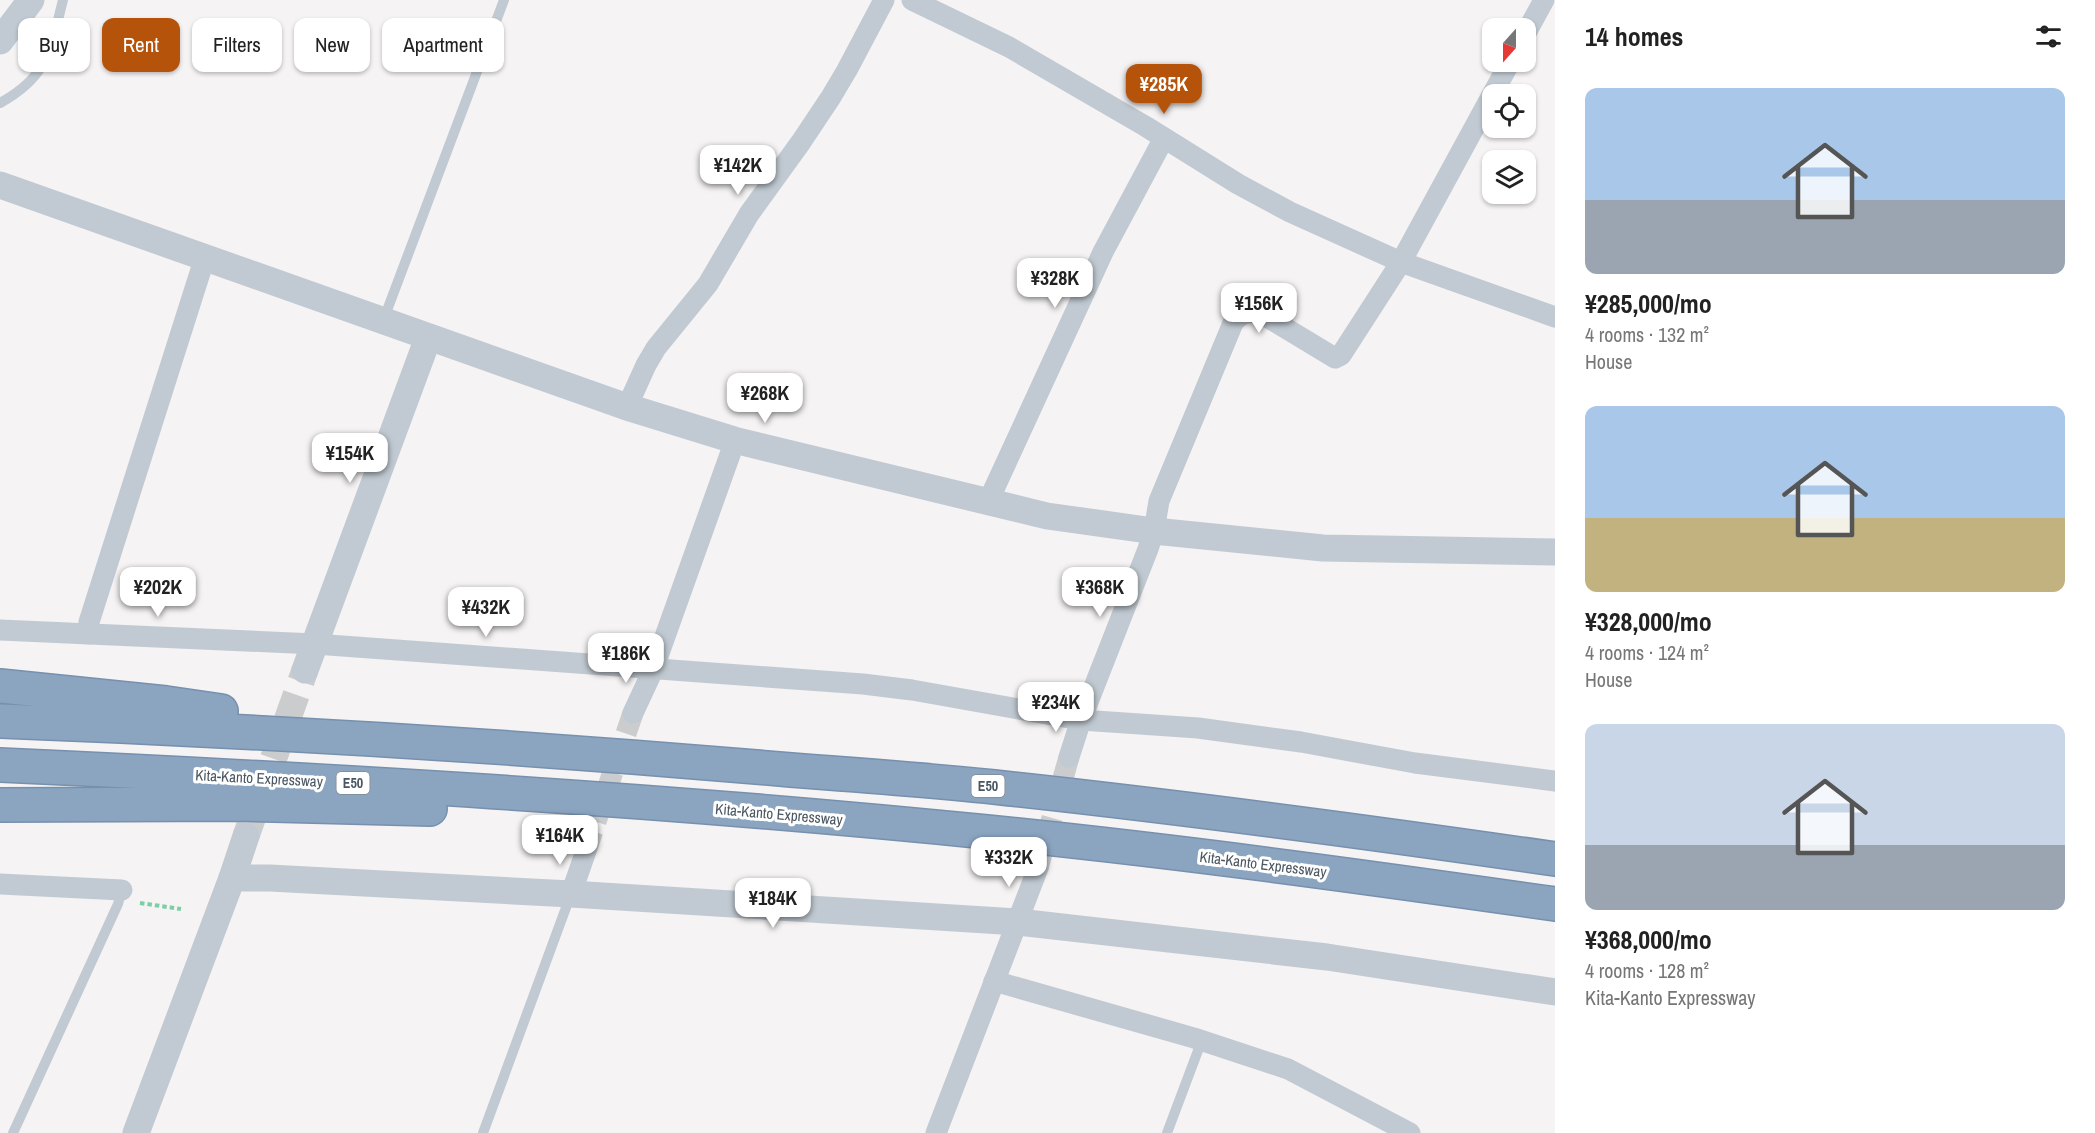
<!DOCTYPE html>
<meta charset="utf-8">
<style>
:root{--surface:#fff;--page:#f2f2f2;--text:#222;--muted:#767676;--accent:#b45309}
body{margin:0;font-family:"Archivo Narrow",sans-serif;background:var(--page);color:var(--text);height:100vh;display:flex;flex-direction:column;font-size:22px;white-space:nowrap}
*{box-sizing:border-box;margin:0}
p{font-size:20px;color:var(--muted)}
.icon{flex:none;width:33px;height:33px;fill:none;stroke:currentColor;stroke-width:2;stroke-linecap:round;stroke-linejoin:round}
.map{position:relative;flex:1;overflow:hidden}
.sheet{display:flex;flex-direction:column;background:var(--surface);width:540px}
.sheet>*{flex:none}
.banner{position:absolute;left:18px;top:18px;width:570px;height:54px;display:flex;gap:12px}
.needle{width:39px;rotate:201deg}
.controls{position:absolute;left:1482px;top:18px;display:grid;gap:12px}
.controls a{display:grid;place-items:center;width:54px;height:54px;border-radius:12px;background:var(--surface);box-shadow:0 2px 4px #0004;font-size:30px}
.price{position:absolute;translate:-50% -51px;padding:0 14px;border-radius:12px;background:#fff;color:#222;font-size:20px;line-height:39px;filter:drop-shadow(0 2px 3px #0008)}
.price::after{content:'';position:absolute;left:50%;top:36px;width:18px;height:14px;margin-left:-9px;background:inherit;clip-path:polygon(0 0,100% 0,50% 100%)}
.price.selected{background:var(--accent);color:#fff}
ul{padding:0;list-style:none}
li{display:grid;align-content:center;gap:12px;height:318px;padding:0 30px}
li span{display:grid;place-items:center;height:186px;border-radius:12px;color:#555}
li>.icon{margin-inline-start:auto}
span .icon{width:108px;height:108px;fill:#fffc;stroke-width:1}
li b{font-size:26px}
h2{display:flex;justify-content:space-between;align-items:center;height:72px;padding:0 30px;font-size:26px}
.pill{padding:0 21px;border-radius:12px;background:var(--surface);box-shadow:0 2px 4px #0004;font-size:21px;line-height:54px}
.pill.selected{background:var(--accent);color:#fff}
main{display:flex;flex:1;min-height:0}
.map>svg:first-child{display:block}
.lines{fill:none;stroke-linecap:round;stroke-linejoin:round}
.minor-tunnel{stroke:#caccce;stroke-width:21;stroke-dasharray:21 10;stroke-linecap:butt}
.tertiary-tunnel{stroke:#caccce;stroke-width:27;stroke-dasharray:27 14;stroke-linecap:butt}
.motorway-casing{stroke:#7690ad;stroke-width:36}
.path{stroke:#7ad0a6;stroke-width:4;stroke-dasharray:4.5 3;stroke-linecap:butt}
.service{stroke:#c1cad2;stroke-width:10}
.minor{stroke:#c1cad2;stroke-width:21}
.tertiary{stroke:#c1cad2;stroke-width:27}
.motorway{stroke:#8ba5c1;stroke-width:33}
.labels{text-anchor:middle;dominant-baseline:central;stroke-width:6;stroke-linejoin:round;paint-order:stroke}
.shield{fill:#fff;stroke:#808990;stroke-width:1.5}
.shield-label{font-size:14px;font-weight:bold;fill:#4a5661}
.street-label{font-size:15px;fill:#4a5661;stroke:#fff}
</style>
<main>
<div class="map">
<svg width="1555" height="1133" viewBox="0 0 1555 1133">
<rect width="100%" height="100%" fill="#f5f3f3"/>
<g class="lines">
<!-- minor-tunnel -->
<g class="minor-tunnel">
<polyline points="586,851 633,713"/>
<polyline points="1038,868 1069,757"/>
</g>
<!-- tertiary-tunnel -->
<polyline class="tertiary-tunnel" points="246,836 305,670"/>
<defs>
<g id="motorway">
<polyline points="0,686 166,703 221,711"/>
<path d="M0 721C264 731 528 747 791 770 859 775 927 780 994 787 1182 807 1368 832 1555 859"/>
<path d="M0 765C329 780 659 799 987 832 1177 851 1366 877 1555 904"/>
<polyline points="0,805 236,804 430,809"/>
</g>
</defs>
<!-- motorway casing -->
<use href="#motorway" class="motorway-casing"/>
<!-- path -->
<polyline class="path" points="140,903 181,909"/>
<!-- service -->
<g class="service">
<path d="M0 103C49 76 50 50 63 0"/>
<polyline points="383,321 504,0"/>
<polyline points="13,1133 118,904 122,890"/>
<polyline points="483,1133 571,894"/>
<polyline points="1167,1133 1202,1040"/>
</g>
<!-- minor -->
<g class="minor">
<polyline points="912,0 1009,47 1145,126 1238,184 1290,212 1401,262 1555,317"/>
<polyline points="1526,33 1544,0"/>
<polyline points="627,407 646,365 656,348 708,284 749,214 801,142 831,97 847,70 884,0"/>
<polyline points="988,502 1103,252 1164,138"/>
<polyline points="0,630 315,644 863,684 912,690 1081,720 1198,728 1301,742 1415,763 1555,781"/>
<polyline points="89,634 89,622 205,257"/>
<polyline points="633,713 653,670 732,449 734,440"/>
<path d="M1069 757 1081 720 1148 549 1154 531 1159 501 1233 323C1241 312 1250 311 1262 314L1335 358 1341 355 1401 262 1510 62"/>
<polyline points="0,884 122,890"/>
<polyline points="571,894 586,851"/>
<polyline points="994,981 1194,1038 1288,1069 1410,1133"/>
<polyline points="936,1133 1038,868"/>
</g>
<!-- tertiary -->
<g class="tertiary">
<polyline points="0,41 31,0"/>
<polyline points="0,185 627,407 734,440 1047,516 1154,531 1323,548 1555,552"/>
<polyline points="305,670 428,338"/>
<polyline points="232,878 246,836"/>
<polyline points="136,1133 232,878 270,878 571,894 1018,922 1327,957 1555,992"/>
</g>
<!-- motorway -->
<use href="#motorway" class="motorway"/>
</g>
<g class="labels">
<!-- shield labels -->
<g class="shield">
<rect x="336.5" y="772" width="33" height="22" rx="4.5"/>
<rect x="971.5" y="775" width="33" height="22" rx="4.5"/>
</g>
<g class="shield-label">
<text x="353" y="783">E50</text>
<text x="988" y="786">E50</text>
</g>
<!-- street labels -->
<g class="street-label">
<text transform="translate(259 778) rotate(3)">Kita-Kanto Expressway</text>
<text transform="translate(779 814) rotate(5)">Kita-Kanto Expressway</text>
<text transform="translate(1263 864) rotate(7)">Kita-Kanto Expressway</text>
</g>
</g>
</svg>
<div class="controls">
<a><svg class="needle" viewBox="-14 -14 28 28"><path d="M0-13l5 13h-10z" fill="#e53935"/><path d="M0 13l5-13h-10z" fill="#767676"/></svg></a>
<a><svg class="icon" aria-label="locate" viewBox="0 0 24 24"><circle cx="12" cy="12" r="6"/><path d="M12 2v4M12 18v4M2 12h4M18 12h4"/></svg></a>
<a><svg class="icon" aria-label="layers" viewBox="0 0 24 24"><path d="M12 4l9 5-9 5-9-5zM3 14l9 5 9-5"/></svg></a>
</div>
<b class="price selected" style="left:1164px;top:115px">¥285K</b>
<b class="price" style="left:738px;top:196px">¥142K</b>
<b class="price" style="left:1055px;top:309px">¥328K</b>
<b class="price" style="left:1259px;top:334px">¥156K</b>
<b class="price" style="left:765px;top:424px">¥268K</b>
<b class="price" style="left:350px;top:484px">¥154K</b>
<b class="price" style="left:158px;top:618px">¥202K</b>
<b class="price" style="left:1100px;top:618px">¥368K</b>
<b class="price" style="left:486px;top:638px">¥432K</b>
<b class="price" style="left:626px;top:684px">¥186K</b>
<b class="price" style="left:1056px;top:733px">¥234K</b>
<b class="price" style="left:560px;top:866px">¥164K</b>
<b class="price" style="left:1009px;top:888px">¥332K</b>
<b class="price" style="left:773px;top:929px">¥184K</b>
<div class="banner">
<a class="pill">Buy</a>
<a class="pill selected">Rent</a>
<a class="pill">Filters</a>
<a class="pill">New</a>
<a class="pill">Apartment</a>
</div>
</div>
<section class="sheet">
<h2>14 homes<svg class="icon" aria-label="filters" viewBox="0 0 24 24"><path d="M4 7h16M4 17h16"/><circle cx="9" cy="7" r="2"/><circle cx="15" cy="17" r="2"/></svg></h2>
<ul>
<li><span style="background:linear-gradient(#a9c7e8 60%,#9aa5b1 0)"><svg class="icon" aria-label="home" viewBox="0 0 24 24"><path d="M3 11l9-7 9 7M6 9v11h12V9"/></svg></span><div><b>¥285,000/mo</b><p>4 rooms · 132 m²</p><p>House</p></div></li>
<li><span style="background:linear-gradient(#a9c7e8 60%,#c2b280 0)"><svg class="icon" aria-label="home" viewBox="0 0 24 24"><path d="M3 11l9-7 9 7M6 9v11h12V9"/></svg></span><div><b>¥328,000/mo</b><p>4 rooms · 124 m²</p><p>House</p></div></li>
<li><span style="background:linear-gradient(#c9d6e8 65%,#9aa5b1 0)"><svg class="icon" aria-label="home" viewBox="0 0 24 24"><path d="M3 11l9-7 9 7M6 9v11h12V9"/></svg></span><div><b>¥368,000/mo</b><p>4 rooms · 128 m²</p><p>Kita-Kanto Expressway</p></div></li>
</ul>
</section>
</main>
